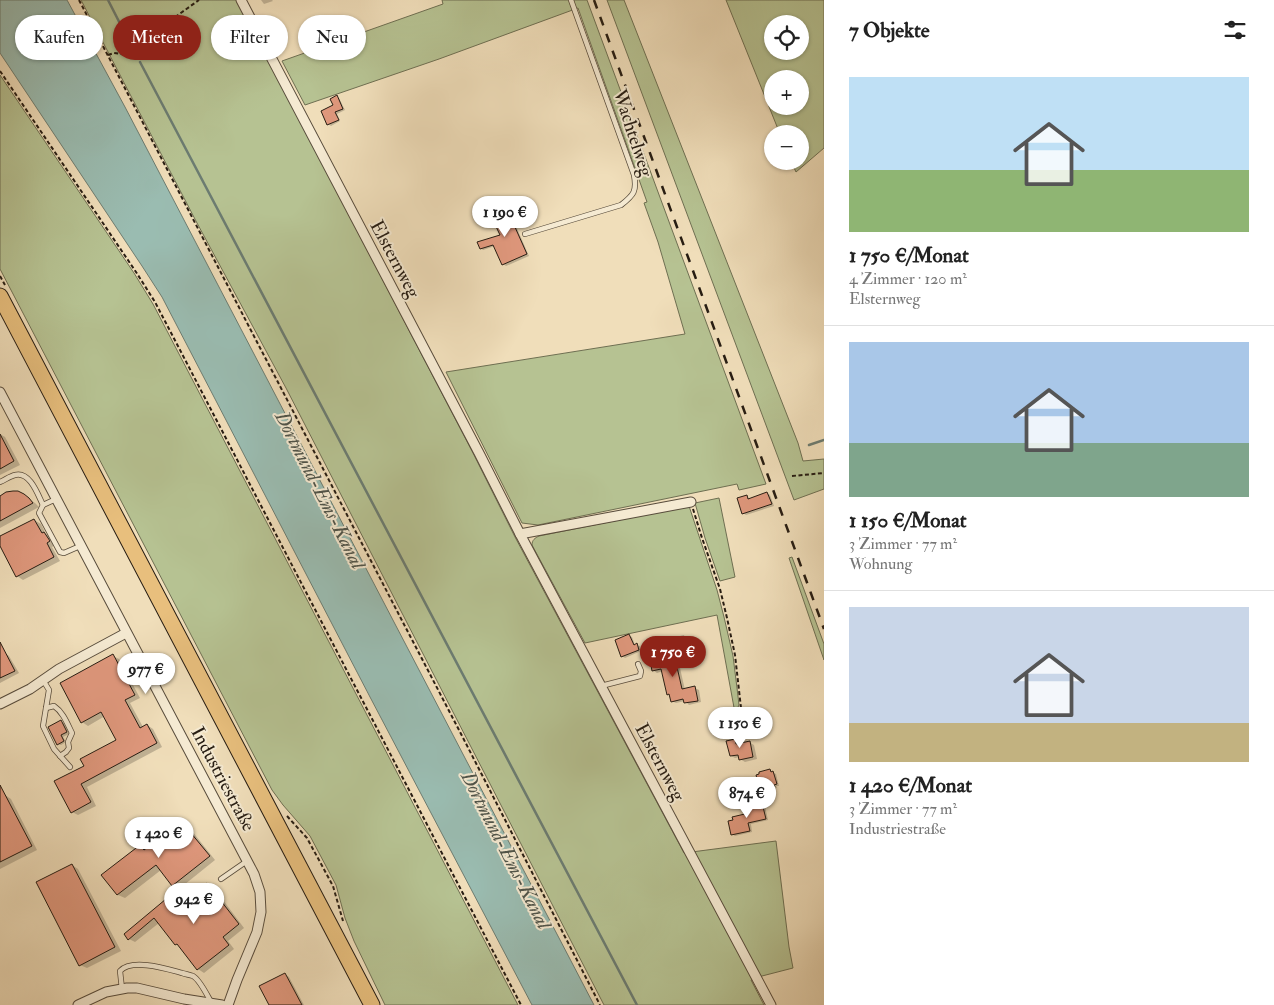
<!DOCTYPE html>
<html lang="de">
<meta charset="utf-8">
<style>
:root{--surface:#fff;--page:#f2f2f2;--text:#222;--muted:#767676;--line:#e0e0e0;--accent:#8f2418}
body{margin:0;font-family:"IM FELL Double Pica",serif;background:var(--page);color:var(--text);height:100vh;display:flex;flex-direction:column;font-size:19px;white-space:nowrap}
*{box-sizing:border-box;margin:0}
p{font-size:16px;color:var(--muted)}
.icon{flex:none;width:28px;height:28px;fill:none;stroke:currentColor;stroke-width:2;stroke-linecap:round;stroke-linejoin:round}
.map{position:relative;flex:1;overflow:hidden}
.details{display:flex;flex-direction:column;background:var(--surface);width:450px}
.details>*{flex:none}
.banner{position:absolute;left:15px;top:15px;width:475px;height:45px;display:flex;gap:10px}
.fabs{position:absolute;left:764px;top:15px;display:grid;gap:10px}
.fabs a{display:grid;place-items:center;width:45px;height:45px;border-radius:50%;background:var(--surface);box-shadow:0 1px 4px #0004;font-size:25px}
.price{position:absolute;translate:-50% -42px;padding:0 11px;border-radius:18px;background:#fff;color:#222;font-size:16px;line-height:32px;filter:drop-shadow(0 1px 2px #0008)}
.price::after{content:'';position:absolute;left:50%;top:30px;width:15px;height:11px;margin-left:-8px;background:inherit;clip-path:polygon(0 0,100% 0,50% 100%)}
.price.current{background:var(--accent);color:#fff}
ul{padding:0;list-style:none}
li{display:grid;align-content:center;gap:10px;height:265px;padding:0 25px}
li+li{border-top:1px solid var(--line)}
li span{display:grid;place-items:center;height:155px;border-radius:0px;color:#555}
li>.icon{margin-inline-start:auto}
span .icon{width:90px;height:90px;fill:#fffc;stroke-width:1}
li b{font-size:21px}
h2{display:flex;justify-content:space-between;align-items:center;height:60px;padding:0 25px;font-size:21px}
.tag{padding:0 18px;border-radius:22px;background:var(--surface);box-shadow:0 1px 4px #0004;font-size:18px;line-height:45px}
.tag.current{background:var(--accent);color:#fff}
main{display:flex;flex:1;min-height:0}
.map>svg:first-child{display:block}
.green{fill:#b6c292;stroke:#6e6f52;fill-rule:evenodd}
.water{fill:#9abcb1;stroke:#6c7c71}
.shadow{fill:#0003}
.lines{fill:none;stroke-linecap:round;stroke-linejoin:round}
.stream{stroke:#6c7c71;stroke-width:2.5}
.building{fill:#e0987d;stroke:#261c12}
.lane-casing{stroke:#584c3c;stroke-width:6}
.street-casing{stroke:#584c3c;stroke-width:11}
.primary-casing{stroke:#261c12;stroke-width:17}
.path{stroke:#261c12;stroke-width:2;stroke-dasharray:4 2.5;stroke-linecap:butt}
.lane{stroke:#f5ead2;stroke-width:4.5}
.street{stroke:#f5ead2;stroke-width:9}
.primary{stroke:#e8bf7d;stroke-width:15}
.rail{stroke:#261c12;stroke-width:2.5;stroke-dasharray:9 9;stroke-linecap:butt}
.labels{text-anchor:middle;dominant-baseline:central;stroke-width:4;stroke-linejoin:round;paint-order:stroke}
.street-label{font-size:19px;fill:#261c12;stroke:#f5ead2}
.water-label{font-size:20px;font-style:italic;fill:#4f544a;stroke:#f5ead2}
</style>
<main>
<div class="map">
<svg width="824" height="1005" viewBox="0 0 824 1005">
<rect width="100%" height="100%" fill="#f0deba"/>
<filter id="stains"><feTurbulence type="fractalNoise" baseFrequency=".004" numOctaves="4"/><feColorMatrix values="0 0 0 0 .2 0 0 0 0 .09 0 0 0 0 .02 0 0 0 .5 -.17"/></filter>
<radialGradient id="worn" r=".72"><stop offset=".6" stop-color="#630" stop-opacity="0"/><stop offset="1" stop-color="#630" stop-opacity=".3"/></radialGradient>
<!-- green -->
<g class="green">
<polygon points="81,0 239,0 338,194 473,453 515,537 684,853 776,841 789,947 793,968 762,976 751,980 764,1005 604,1005 286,388 197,223"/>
<polygon points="442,0 587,0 766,484 739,490 737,484 538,525 522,523 446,372 685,334 658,242 644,203 647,202 578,8 439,59 305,105 282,61 443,4"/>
<polygon points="607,0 624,0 798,443 803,461 824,459 824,489 794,500"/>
<path d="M726 0H824V148L796 172 791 161H800V134H780ZM772 24H800V51H772ZM772 79H800V106H772Z"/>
<polygon points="0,75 134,273 153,304 518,1005 385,1005 354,941 345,918 336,885 310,836 283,805 272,790 0,269"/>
<polygon points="719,498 735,577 720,581 705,538 695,503"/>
<path d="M689 506 717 590 724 617 733 656 737 688 739 705 735 713 717 615 585 643 532 545C532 540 535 538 539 536Z"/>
<polygon points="792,557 824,644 824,660 789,558"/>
</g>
<!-- water -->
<polygon class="water" points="0,0 67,0 125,107 594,1005 532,1005 370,697 162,297 142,266 0,53"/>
<!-- shadow -->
<g class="shadow">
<polygon points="261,0 272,0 273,1 264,4"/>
<polygon points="336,97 339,98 345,110 337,114 340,121 331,126 328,124 322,112 334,106"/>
<polygon points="506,208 509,210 529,256 506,266 503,264 495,246 483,250 481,248 502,235"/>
<polygon points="0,434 5,437 20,465 0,475"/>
<polygon points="18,493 35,503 39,507 0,528 0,497"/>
<polygon points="767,493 770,495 774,506 746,515 743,513 747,496 750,500"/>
<polygon points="34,520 41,524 46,534 51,537 55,545 52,547 60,561 23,580 17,576 0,544 0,538"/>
<polygon points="684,635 686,643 677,644 676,637"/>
<polygon points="629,636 632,637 635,645 640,646 641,651 625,658 622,656"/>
<polygon points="5,653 9,656 19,673 0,683 0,655"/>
<polygon points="677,653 681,655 683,668 680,668 685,690 695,688 699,690 701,702 689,705 685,701 676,703 672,701 671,696 668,694 663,671 657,673 653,670"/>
<polygon points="113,656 119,659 140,698 130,703 143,727 147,725 153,729 162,747 87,787 96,806 78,815 72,812 85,766 118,741 105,716 88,726 82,722"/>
<polygon points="61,722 64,723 69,734 63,737 66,742 61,745 58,744"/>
<polygon points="735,741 740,744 749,742 754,745 757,759 745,762 740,759 740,757 735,758 731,756"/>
<polygon points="770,771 776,774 779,786 776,786 777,788 764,791 761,790"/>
<polygon points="5,795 11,799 37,850 0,869 0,798"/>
<polygon points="762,804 765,806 768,820 751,824 752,832 735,836 732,834"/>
<polygon points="182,822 188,826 215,860 179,889 173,885 161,870 125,898 118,895 103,875 140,846 146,850"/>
<polygon points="72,865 78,869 121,951 87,968 80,965"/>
<polygon points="207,885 214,888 244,928 228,941 234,949 204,973 198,969 159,923 135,942 129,939 167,900 173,904 177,909"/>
<polygon points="285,974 289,977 304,1005 270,1005"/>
</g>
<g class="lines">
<!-- stream -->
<g class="stream">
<polyline points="108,0 135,53"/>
<polyline points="140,62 637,1005"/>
<polyline points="809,445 824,440"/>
</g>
</g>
<!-- building -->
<g class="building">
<polygon points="337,95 343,109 335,112 339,120 327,125 321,111 333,105 330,99"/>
<polygon points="506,207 527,254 502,265 493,245 480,249 477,242 500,235 490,214"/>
<polygon points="0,434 14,461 0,469"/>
<polygon points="13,491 18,491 24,494 29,498 33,503 0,521 0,496 6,492"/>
<polygon points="767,492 772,504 742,514 737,498 747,495 748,499"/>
<polygon points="34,519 42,533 44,532 50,541 47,543 54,557 16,577 0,546 0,536"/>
<polygon points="629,634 634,645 637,643 639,650 621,657 615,640"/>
<polygon points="0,642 15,671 0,678"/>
<polygon points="677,652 680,666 677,667 682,689 695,686 698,701 684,703 683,699 671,702 669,694 667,695 661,669 652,671 650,659"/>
<polygon points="113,654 135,695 125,700 140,728 147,724 157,743 81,784 91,802 71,813 54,781 84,766 80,759 116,740 101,712 81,723 60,683"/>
<polygon points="61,720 67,732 61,735 64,741 57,745 48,727"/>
<polygon points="735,739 736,744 750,741 753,757 739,760 738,755 730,756 726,741"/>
<polygon points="770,769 771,772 773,771 777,784 774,785 775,787 760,790 756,775 759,774 759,772"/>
<polygon points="0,785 32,846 0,862"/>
<polygon points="762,803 766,819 748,823 750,831 731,835 728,821 733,820 732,817 749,813 748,806"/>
<polygon points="181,821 210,856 172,886 156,865 117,895 101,875 140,845 144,850"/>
<polygon points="72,864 115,947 79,966 36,882"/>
<polygon points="207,883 239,924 223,937 229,945 197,970 177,944 175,945 154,918 128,940 124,934 166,899 175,909"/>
<polygon points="285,973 302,1005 269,1005 259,986"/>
</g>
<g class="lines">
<defs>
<g id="lane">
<path d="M525 234 621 205C634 195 637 191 634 175L571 0"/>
<path d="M0 482C5 480 10 476 15 475 30 471 38 495 43 505L56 499"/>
<polyline points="43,505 39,513 60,552 64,553 80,546"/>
<polyline points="43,680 49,690 43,726 54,749 70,767"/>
<polyline points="601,686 640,676 641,671 638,664"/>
<path d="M46 708 54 706C63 712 67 723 72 733L68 742 69 748 66 752 60 756"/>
<polyline points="221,879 247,861"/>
<path d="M122 989 120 971C132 958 167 969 182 973 185 974 190 975 193 976 200 980 207 995 211 1002"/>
</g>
<g id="street">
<polyline points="241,0 479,453 520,534 771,1005"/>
<polyline points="0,392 254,874 260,892 261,912 257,932 237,980 228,1005"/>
<polyline points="520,534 691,502"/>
<polyline points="0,704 30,689 59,669 126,633"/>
<polyline points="78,1005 106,992 127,988 137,988 184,999 222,1005"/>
</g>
<polyline id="primary" points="0,296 372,1005"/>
</defs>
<!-- lane casing -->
<use href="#lane" class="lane-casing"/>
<!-- street casing -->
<use href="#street" class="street-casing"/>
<!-- primary casing -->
<use href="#primary" class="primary-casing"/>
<!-- path -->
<g class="path">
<polyline points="79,0 459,730 600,1005"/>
<polyline points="108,55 114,53 136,56 144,51 164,25 199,0"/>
<polyline points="0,71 136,272 155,302 521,1005"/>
<polyline points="0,276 5,285"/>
<polyline points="792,476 824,473"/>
<polyline points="693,509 702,538 720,589 727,618 735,655 741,708"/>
<polyline points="287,816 307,838 333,886 343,921"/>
</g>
<!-- lane -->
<use href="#lane" class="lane"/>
<!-- street -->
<use href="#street" class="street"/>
<!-- primary -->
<use href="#primary" class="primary"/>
<!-- rail -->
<polyline class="rail" points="594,0 824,629"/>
</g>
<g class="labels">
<!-- street labels -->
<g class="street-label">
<text transform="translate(633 133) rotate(72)">Wachtelweg</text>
<text transform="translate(395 259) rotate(62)">Elsternweg</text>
<text transform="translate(660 762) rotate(62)">Elsternweg</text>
<text transform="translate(223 779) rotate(62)">Industriestraße</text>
</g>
<!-- water labels -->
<g class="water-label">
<text transform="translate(320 490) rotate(63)">Dortmund-Ems-Kanal</text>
<text transform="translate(506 850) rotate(63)">Dortmund-Ems-Kanal</text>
</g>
</g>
<rect width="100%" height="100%" filter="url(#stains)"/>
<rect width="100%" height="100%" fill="url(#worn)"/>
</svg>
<div class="fabs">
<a><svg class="icon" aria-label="locate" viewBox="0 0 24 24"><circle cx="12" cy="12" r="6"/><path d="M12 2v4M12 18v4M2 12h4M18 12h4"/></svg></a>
<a>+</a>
<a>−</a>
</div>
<b class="price" style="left:505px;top:238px">1 190 €</b>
<b class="price current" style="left:673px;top:678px">1 750 €</b>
<b class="price" style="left:146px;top:695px">977 €</b>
<b class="price" style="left:740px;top:749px">1 150 €</b>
<b class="price" style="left:747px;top:819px">874 €</b>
<b class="price" style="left:159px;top:859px">1 420 €</b>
<b class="price" style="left:194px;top:925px">942 €</b>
<div class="banner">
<a class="tag">Kaufen</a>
<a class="tag current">Mieten</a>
<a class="tag">Filter</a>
<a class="tag">Neu</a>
</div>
</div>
<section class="details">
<h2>7 Objekte<svg class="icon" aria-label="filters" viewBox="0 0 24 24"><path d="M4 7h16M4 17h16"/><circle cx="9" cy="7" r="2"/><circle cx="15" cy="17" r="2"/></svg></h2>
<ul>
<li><span style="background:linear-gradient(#bfe0f5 60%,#8fb573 0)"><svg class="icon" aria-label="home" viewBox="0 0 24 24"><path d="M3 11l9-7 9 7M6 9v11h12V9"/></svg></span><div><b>1 750 €/Monat</b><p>4 Zimmer · 120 m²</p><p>Elsternweg</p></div></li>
<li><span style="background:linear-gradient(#a9c7e8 65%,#7fa58c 0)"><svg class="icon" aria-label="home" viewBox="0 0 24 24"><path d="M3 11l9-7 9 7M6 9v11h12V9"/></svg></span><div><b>1 150 €/Monat</b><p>3 Zimmer · 77 m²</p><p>Wohnung</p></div></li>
<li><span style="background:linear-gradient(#c9d6e8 75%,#c2b280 0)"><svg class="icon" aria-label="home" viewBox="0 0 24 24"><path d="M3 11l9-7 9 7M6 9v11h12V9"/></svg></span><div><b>1 420 €/Monat</b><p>3 Zimmer · 77 m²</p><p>Industriestraße</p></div></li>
</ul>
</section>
</main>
